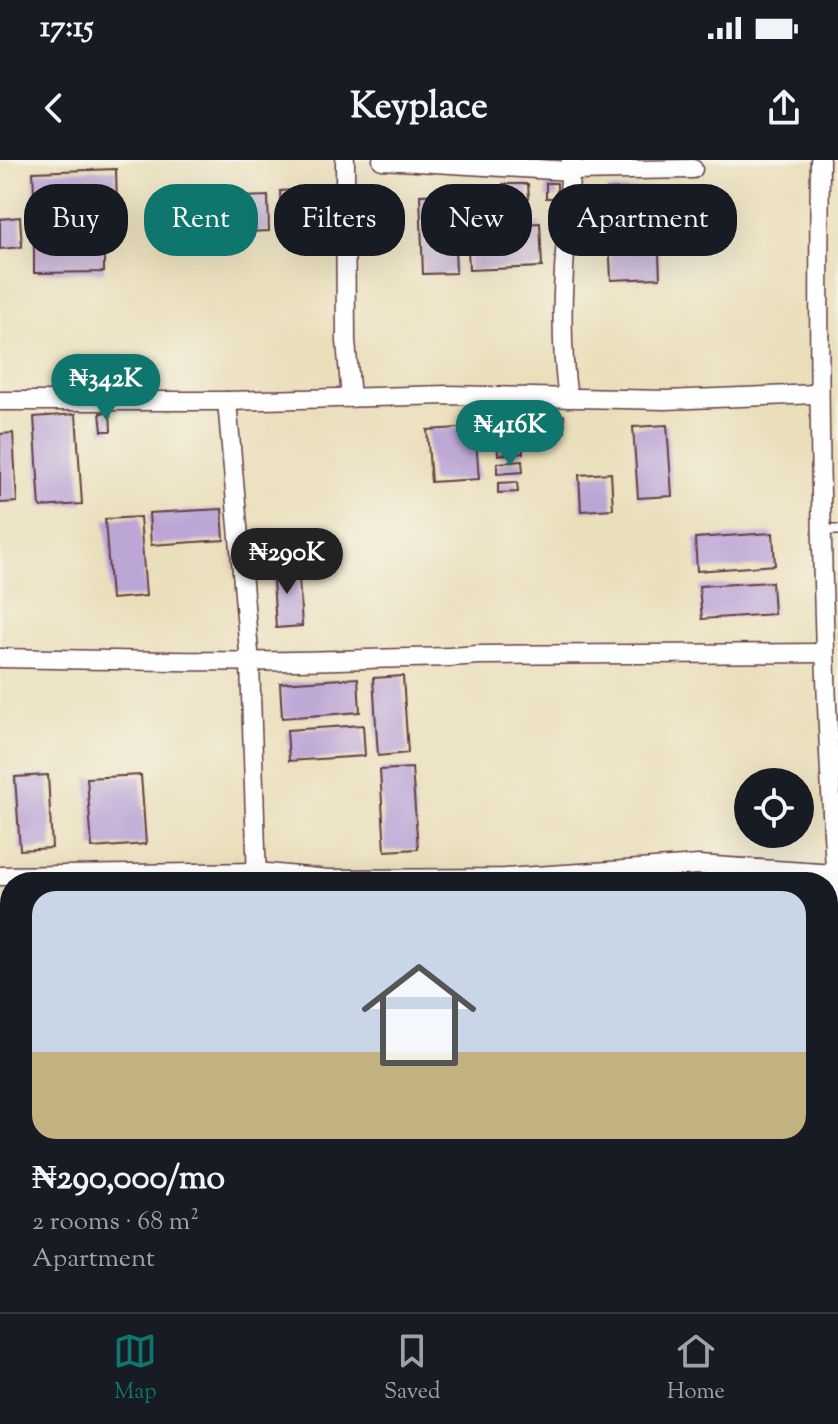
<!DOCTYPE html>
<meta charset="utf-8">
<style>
:root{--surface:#171b24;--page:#20242c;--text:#f1f3f6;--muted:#9ea1a6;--line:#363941;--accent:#0f766e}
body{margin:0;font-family:"Sorts Mill Goudy",serif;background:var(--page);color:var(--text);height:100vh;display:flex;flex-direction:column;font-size:30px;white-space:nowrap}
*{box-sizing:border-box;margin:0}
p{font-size:26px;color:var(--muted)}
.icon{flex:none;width:44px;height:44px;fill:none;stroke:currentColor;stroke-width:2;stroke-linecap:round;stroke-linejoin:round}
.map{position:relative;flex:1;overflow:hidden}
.details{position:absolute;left:0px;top:712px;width:838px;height:440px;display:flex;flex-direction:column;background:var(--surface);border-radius:32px 32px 0 0;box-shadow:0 8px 32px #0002}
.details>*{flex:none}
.top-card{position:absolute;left:24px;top:24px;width:790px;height:72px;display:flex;gap:16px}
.controls{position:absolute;left:734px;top:608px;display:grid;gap:16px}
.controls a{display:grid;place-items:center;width:80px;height:80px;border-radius:50%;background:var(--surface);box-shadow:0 8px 32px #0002;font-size:40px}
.price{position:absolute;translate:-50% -68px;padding:0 18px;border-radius:28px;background:var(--accent);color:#fff;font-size:26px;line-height:52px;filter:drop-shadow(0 2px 4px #0008)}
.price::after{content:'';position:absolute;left:50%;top:48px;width:24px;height:18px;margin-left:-12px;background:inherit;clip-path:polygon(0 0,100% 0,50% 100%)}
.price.current{background:#222;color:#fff}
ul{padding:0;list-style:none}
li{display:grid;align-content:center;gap:16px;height:424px;padding:0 32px}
li span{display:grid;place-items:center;height:248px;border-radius:24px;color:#555}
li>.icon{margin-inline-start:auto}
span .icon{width:144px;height:144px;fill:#fffc;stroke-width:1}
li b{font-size:34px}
.pill{padding:0 28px;border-radius:32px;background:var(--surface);box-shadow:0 8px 32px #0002;font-size:28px;line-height:72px}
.pill.current{background:var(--accent);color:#fff}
.status{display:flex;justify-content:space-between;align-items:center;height:56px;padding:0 40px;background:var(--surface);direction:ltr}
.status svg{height:22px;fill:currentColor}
header{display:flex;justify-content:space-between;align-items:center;height:104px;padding:0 32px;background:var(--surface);font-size:36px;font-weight:700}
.tabs{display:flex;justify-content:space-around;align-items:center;height:112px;border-top:2px solid var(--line);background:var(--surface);font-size:22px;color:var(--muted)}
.tabs a{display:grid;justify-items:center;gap:4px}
.tabs .current{color:var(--accent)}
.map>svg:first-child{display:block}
.building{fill:#bca6d5}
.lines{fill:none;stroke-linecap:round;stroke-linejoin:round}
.lane-casing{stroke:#623c41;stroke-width:12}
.street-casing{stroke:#623c41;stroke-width:21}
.lane{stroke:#fff;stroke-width:9}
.street{stroke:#fff;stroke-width:18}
</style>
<div class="status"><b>17:15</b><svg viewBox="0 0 49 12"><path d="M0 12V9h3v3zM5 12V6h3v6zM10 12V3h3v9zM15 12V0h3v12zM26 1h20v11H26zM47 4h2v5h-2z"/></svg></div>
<header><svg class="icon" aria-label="back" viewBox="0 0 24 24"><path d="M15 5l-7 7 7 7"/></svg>Keyplace<svg class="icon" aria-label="share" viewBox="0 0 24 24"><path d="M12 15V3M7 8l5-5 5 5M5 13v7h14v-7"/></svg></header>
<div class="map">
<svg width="838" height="1152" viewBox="0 0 838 1152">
<rect width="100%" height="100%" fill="#f7f3e8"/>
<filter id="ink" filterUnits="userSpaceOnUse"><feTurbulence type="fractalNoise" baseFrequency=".0125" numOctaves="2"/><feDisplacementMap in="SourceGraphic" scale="16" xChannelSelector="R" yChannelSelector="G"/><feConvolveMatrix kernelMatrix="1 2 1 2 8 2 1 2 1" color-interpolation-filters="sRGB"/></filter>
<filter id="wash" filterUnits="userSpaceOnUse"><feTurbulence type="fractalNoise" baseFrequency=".006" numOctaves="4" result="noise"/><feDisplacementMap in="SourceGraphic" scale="32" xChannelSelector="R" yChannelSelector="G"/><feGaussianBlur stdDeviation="1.8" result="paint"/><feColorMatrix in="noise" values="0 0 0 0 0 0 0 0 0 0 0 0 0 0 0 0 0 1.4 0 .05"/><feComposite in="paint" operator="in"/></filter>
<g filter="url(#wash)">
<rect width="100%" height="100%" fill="#eadfbb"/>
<g id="blocks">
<!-- building -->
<g class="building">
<polygon points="116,9 117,48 35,51 33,12"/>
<rect x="546" y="23" width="11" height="15"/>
<polygon points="503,24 528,24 529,39 503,40"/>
<polygon points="323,28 326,63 282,66 280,31"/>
<polygon points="656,28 660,118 611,120 607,30"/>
<polygon points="369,29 382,30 380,53 368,52"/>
<polygon points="453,34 456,113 423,114 420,35"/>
<polygon points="268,36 269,71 246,72 244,37"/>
<polygon points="20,57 22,87 0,89 0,59"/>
<polygon points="34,63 104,63 104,112 34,113"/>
<polygon points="540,63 542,107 469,110 467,66"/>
<polygon points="110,252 111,271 102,271 100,253"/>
<polygon points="76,254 82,344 40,347 34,257"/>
<polygon points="564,255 565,272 539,273 538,257"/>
<polygon points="520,260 521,272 495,273 495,262"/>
<polygon points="667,265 672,336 638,338 633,267"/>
<polygon points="475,267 479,319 431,322 427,270"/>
<polygon points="13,273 17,342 0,343 0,274"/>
<polygon points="522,280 523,293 498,295 497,282"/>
<polygon points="522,301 523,312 497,314 497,303"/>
<polygon points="611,313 613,349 581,351 579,315"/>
<polygon points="517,322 518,332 498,333 498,323"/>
<polygon points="222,349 224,380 151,385 149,353"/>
<polygon points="140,357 146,436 111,439 105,359"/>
<polygon points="773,373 775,405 697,411 695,378"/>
<polygon points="298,404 302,466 276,468 272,405"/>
<polygon points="772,422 774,454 702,459 699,426"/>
<polygon points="403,516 408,593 378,596 373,518"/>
<polygon points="358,518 360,552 282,558 280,523"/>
<polygon points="363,565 365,596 289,601 287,570"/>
<polygon points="412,608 418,689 385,691 380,610"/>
<polygon points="48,615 52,688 20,690 15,617"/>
<polygon points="141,615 146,684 92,688 87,618"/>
<polygon points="0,772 5,772 6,786 10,786 10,822 0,822"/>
<polygon points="828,1092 837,1092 838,1133 828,1134"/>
<polygon points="191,1142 224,1142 225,1152 192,1152"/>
<polygon points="403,1142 438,1142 439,1147 403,1149"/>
</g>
</g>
</g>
<g filter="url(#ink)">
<use href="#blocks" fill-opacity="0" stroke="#623c41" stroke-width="2"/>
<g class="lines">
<defs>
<polyline id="lane" points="821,370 838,370"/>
<g id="street">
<polyline points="345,0 346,181 351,238"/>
<polyline points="382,0 571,11 693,9"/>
<path d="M820 0C817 254 822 507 838 760"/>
<path d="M568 238C556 159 567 80 571 0"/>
<polyline points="0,241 227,241 448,235 666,240 817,234"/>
<polyline points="227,241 250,503 257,721"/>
<path d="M0 498C123 500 245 504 367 499 404 497 440 499 477 495L822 493"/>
<polyline points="0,716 257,712 328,719 505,718 699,705 835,714"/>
<polyline points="828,926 838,926"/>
<polyline points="0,936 10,936"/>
<polyline points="290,1142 291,1152"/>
</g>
</defs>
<!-- lane casing -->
<use href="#lane" class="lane-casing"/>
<!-- street casing -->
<use href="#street" class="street-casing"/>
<!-- lane -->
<use href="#lane" class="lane"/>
<!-- street -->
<use href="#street" class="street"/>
</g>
</g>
</svg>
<div class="controls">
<a><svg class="icon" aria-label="locate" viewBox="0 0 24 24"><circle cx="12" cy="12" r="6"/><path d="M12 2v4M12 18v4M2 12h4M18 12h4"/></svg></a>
</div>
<b class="price" style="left:106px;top:262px">₦342K</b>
<b class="price" style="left:510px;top:308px">₦416K</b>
<b class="price current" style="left:287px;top:436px">₦290K</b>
<div class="top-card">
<a class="pill">Buy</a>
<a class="pill current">Rent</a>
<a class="pill">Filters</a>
<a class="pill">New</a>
<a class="pill">Apartment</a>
</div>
<section class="details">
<ul>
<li><span style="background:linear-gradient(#c9d6e8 65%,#c2b280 0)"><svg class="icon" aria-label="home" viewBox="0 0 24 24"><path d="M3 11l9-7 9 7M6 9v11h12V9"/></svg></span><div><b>₦290,000/mo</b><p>2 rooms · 68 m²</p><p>Apartment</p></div></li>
</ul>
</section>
</div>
<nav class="tabs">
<a class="current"><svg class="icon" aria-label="map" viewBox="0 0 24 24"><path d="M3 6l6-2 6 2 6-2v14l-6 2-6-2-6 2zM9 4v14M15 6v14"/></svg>Map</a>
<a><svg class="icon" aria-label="saved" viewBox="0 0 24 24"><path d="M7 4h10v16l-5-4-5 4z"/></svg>Saved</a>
<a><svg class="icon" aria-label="home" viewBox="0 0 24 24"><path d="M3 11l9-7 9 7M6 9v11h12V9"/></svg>Home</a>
</nav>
